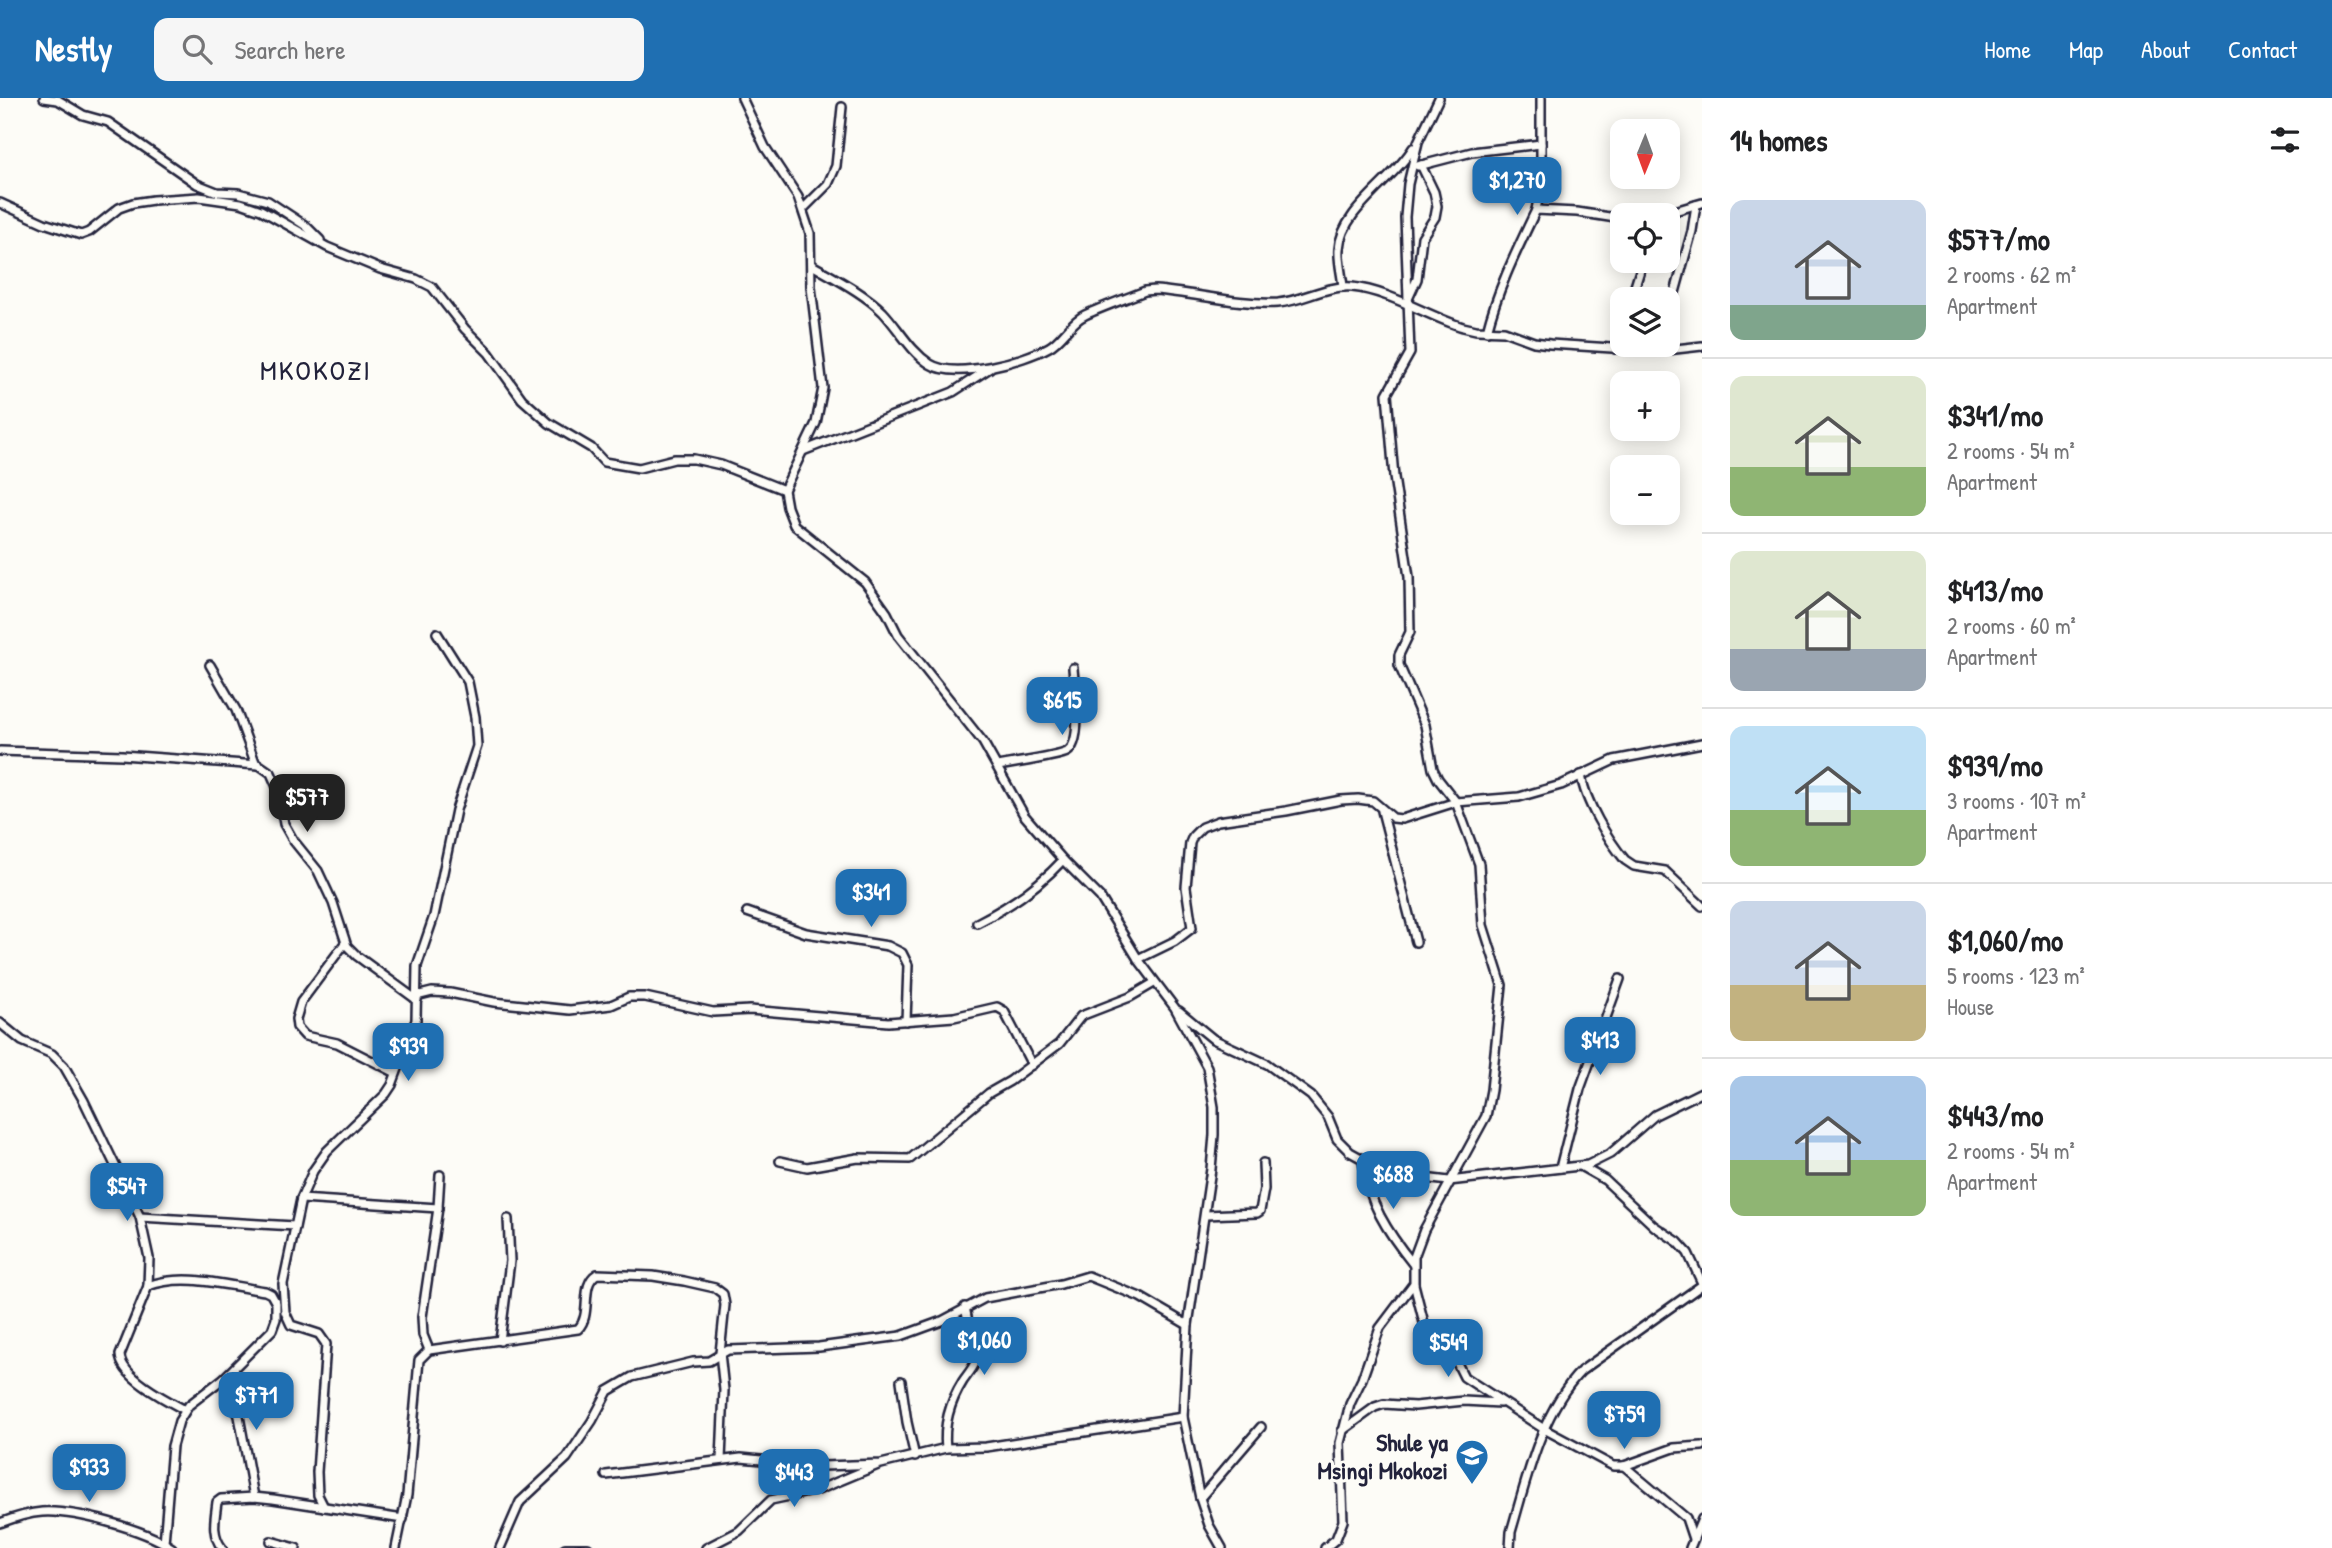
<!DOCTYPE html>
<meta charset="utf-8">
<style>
:root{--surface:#fff;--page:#f6f6f6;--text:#202124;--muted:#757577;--line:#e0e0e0;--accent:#1f6fb2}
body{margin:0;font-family:"Patrick Hand",sans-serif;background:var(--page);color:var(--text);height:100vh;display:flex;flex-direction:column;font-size:26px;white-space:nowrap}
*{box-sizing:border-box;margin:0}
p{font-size:23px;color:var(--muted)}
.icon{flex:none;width:38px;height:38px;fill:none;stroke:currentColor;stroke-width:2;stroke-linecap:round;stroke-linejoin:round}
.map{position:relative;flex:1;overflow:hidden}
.panel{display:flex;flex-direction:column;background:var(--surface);width:630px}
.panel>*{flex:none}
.needle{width:46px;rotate:181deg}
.fabs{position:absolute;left:1610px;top:21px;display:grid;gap:14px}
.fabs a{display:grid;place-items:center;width:70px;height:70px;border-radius:14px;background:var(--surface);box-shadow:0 4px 18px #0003;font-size:35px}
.price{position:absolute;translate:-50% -60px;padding:0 16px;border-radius:14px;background:var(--accent);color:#fff;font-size:23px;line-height:46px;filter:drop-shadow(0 2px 4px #0008)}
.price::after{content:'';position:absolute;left:50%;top:42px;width:21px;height:16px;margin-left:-10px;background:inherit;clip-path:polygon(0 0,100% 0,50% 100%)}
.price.selected{background:#222;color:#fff}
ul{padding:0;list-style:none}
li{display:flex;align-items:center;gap:21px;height:175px;padding:0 28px}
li+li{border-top:2px solid var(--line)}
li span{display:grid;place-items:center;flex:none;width:196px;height:140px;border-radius:14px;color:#555}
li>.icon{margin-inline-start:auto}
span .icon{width:84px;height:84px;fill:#fffc;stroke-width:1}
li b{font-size:30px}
h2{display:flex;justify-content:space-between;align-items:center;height:84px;padding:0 28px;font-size:30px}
header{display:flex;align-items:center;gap:42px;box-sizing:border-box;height:98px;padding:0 35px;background:var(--accent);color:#fff}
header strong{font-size:33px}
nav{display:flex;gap:38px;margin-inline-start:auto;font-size:24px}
.search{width:490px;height:63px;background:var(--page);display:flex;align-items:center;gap:18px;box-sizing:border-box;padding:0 24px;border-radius:14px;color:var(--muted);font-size:26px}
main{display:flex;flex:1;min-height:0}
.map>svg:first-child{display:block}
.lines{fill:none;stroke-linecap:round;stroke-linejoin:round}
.street-casing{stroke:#22223b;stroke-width:12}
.street{stroke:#fdfcf7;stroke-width:7}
.labels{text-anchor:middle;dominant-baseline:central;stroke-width:6;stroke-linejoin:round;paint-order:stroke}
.poi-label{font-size:24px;font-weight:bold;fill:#22223b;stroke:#fdfcf7;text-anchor:end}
.quarter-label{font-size:28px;letter-spacing:2px;fill:#22223b;stroke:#fdfcf7}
</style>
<header>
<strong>Nestly</strong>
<div class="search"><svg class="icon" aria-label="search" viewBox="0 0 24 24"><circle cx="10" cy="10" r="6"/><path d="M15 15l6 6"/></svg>Search here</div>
<nav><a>Home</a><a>Map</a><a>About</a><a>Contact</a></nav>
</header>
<main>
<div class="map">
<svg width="1702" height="1450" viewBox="0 0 1702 1450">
<rect width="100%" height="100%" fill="#fdfcf7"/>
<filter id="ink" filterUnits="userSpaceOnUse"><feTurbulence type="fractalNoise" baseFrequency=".0143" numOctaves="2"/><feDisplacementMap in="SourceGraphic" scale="14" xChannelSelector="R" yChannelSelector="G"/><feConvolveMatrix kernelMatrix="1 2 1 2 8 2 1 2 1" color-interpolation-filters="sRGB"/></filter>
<g filter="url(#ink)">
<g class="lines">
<defs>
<g id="street">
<polyline points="44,0 58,2 83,17 108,24 197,86 217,94 238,95 268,103 306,128 320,142"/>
<polyline points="742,0 765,49 798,99 810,135 811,189 823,290 816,325 784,392 787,409 794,427 865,484 887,515 898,537 983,644 1024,717 1063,762 1100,799 1138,861 1175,910 1207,969 1214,1009 1214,1037 1211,1071 1188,1227 1183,1319 1200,1400 1209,1427 1222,1450"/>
<polyline points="1418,68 1472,54 1541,46"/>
<polyline points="0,105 44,125 81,137 89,134 119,110 133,105 153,102 199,99 241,105 261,112 327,149 380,171 416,181 432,189 465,231 489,255 522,301 549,325 591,350 604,364 639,370 674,361 694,361 721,367 784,392"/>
<polyline points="803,111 828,86 836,68 842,9"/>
<polyline points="1536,112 1541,85 1541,0"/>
<polyline points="1661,117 1702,105"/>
<path d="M812 167C836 181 864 195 883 214 899 231 910 253 930 266 955 282 1024 263 1049 249 1063 241 1070 224 1085 217 1104 208 1125 201 1145 193L1155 192C1196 195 1236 207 1278 205 1303 203 1326 187 1352 189 1390 193 1427 218 1463 229L1476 232 1504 233 1534 244 1550 246 1658 253 1702 248"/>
<path d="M1343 189C1342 177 1338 163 1339 151 1341 112 1394 82 1413 50"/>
<polyline points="1408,201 1417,181 1422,139 1435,119 1437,108 1434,94 1421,67"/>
<polyline points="1631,201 1643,163"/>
<polyline points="1668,220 1692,133 1696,107"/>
<path d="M1487 233C1498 190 1517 152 1536 112L1577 114 1622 121"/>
<polyline points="1615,251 1622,229"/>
<polyline points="803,353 953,294 990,270"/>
<polyline points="210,567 236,612 255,664 271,675 278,691 284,726 293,742 318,773 333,805 347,848 357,858 417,902"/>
<polyline points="0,653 122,657 258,667"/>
<path d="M998 668C1012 665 1058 659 1067 654 1084 644 1074 588 1073 570"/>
<path d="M1581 677C1585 703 1608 742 1625 762L1634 768 1665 773 1702 808"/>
<polyline points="1382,713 1416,844"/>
<polyline points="747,814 806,835 888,848 902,855 908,867 906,923"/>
<path d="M977 825C1009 809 1039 788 1063 762"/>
<polyline points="345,845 301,904 296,921 297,929 305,938 337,945 396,975"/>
<polyline points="1138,861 1175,843 1192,830 1186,789 1190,745 1193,738 1202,729 1218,723 1286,713 1341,702 1358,701 1373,703 1393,720 1402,721 1456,704 1519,699 1561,687 1614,662 1702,645"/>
<polyline points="416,898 432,894 450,895 494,904 570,912 611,907 629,899 645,899 713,914 750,912 888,924 954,919 997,909 1004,913 1032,967"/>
<polyline points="1179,913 1213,941 1267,966 1311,998 1328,1019 1337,1041 1350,1054 1370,1065 1407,1078 1449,1083 1588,1067 1610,1056 1655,1017 1702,994"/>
<path d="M0 925 22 943 52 956 64 968 84 1003 140 1119 149 1160 148 1188 120 1257C121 1279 166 1302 185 1312"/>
<path d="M1363 1062C1367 1103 1388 1135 1413 1166"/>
<polyline points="780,1063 807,1069 858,1060 910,1061 989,995 1010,983 1059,946 1081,918 1130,899 1154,885"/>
<polyline points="1582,1069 1605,1082 1654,1128 1678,1144 1688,1155 1702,1185"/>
<polyline points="1560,1070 1580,991 1620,881"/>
<polyline points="301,1101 438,1110"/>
<polyline points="1205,1117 1257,1115 1260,1113 1264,1091 1263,1065"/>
<polyline points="140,1119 295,1128"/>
<polyline points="1414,1186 1424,1225 1449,1249 1464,1279 1544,1331 1613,1368 1624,1368 1674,1350 1702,1348"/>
<path d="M148 1188C184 1174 228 1188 265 1193L271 1196 276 1205V1221L272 1232 224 1280 189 1307 179 1323 172 1348 164 1445"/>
<polyline points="500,1243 510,1163 508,1121"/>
<polyline points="429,1252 423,1237 422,1219 438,1110 440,1077"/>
<polyline points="224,1280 239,1318 254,1399"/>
<polyline points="901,1283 907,1324 915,1359"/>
<polyline points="1342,1333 1375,1309 1384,1306 1415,1308 1464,1303 1500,1305"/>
<path d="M946 1350C943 1325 950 1304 963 1283 968 1276 973 1270 976 1263L965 1209"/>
<polyline points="1624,1368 1686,1420 1693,1441"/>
<polyline points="606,1377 741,1360 823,1368 881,1366 946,1350 986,1349 1183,1319"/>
<polyline points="1200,1400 1261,1329"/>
<polyline points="324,1409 318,1397 317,1374 326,1246 319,1236 291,1227 285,1214 283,1186 301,1101 313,1073 327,1053 386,996 392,987 416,922 417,868 434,818 456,712 477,648 475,619 468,584 437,535"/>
<path d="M0 1425C13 1420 28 1415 42 1414 75 1412 144 1431 172 1450"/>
<polyline points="271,1443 296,1450"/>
<path d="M222 1450C211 1436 215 1421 217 1404L221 1401 254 1399 273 1401 403 1421"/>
<path d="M396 1450 407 1397 419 1262 429 1252 578 1231C593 1216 579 1187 597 1176L653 1178 684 1183 715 1190 723 1196 725 1207 720 1255 724 1292 721 1362"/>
<polyline points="500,1450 520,1404 567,1360 592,1323 608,1293 632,1279 693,1264 709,1263 728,1252 819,1249 901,1238 942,1223 985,1200 1061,1186 1088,1178 1140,1199 1188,1227"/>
<polyline points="565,1450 588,1450"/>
<polyline points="706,1450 739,1433 771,1402 818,1392 878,1367"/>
<polyline points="1325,1450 1336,1441 1343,1423 1340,1345 1350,1306 1362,1281 1380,1230 1414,1185 1414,1159 1424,1132 1486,1018 1491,992 1502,887 1483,827 1479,766 1456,704 1438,681 1433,671 1425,627 1399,567 1399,557 1410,534 1409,479 1394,379 1387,296 1410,255 1405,119 1408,86 1418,44 1439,0"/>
<path d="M1510 1450 1511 1434C1527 1380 1541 1314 1581 1273L1702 1187"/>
<polyline points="1690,1450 1702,1421"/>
</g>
</defs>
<!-- street casing -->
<use href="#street" class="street-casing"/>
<!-- street -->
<use href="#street" class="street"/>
</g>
</g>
<!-- icons -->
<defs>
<symbol id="school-pin" viewBox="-11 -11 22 30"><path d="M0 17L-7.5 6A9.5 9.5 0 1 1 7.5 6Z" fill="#1f6fb2" stroke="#fdfcf7"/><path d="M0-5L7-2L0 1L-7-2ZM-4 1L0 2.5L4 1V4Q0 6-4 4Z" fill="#fff"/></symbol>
</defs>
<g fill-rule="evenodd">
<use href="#school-pin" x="1453" y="1339" width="38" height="52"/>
</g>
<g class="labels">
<!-- poi labels -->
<g class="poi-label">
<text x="1448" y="1344">Shule ya<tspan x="1448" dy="28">Msingi Mkokozi</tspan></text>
</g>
<!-- quarter labels -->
<g class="quarter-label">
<text x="316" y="272">MKOKOZI</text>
</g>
</g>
</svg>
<div class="fabs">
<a><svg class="needle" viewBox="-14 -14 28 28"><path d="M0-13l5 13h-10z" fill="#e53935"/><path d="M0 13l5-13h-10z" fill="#757577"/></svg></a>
<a><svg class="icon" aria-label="locate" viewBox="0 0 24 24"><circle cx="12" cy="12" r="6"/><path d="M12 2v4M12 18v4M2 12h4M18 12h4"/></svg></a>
<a><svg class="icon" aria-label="layers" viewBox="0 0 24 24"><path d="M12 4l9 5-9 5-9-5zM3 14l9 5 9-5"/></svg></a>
<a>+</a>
<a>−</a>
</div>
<b class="price" style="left:1517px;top:119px">$1,270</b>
<b class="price" style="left:1062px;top:639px">$615</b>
<b class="price selected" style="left:307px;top:736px">$577</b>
<b class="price" style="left:871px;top:831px">$341</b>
<b class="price" style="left:1600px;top:979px">$413</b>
<b class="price" style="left:408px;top:985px">$939</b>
<b class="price" style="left:1393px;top:1113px">$688</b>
<b class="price" style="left:127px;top:1125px">$547</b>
<b class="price" style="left:984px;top:1279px">$1,060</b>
<b class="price" style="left:1448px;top:1281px">$549</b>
<b class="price" style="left:256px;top:1334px">$771</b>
<b class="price" style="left:1624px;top:1353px">$759</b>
<b class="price" style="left:89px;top:1406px">$933</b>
<b class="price" style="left:794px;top:1411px">$443</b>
</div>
<section class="panel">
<h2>14 homes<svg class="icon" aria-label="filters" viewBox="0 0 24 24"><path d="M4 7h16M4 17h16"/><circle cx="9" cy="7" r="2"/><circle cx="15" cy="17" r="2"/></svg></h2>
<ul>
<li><span style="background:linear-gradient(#c9d6e8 75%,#7fa58c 0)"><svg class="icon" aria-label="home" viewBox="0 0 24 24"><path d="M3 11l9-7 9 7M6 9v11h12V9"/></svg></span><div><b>$577/mo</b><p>2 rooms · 62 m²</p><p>Apartment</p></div></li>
<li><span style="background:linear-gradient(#dfe7d0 65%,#8fb573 0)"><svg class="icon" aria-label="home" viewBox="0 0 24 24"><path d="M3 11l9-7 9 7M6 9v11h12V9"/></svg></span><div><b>$341/mo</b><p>2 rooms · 54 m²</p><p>Apartment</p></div></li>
<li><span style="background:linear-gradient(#dfe7d0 70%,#9aa5b1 0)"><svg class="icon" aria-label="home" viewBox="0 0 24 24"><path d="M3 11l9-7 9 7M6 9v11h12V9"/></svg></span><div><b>$413/mo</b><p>2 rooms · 60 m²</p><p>Apartment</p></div></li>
<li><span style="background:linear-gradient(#bfe0f5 60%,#8fb573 0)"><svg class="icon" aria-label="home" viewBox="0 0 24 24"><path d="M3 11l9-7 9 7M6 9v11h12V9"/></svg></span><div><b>$939/mo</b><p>3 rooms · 107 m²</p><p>Apartment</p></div></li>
<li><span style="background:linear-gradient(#c9d6e8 60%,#c2b280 0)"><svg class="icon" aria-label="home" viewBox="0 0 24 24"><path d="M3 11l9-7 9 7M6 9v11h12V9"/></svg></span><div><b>$1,060/mo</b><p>5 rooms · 123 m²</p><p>House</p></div></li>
<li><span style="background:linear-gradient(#a9c7e8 60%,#8fb573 0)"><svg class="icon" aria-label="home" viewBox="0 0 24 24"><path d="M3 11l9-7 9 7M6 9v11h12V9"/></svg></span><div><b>$443/mo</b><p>2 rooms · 54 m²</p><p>Apartment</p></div></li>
</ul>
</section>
</main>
